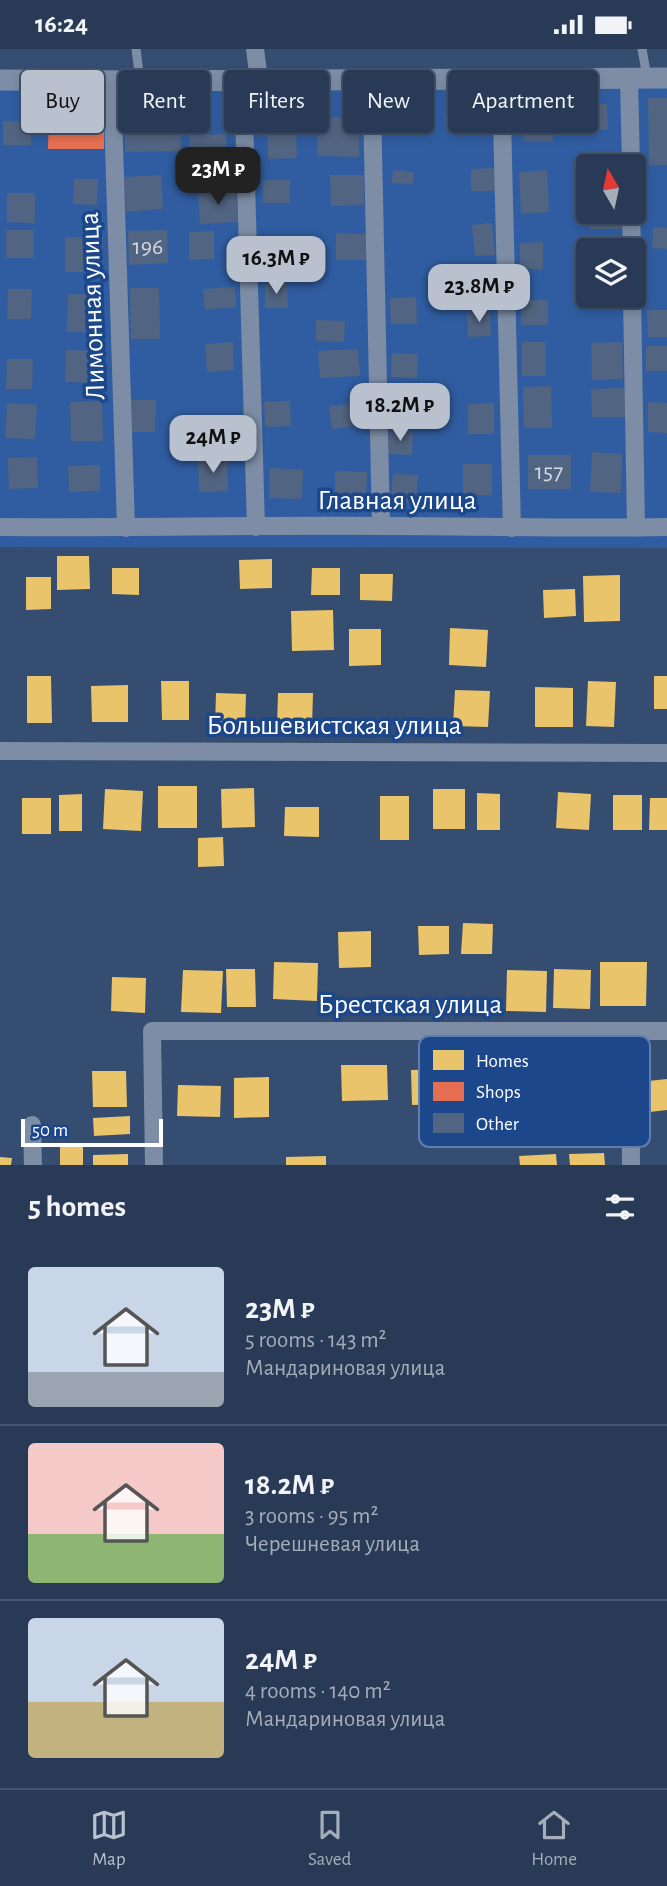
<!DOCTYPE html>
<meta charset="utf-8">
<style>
:root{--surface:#283a55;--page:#34455f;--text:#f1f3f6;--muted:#a5adb9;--line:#44546c;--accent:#b8c1cd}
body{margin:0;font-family:"Alegreya Sans",sans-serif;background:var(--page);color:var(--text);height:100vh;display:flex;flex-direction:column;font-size:26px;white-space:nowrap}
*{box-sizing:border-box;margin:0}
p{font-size:23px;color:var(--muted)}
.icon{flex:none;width:38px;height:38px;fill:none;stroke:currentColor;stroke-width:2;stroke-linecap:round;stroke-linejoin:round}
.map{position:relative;height:1116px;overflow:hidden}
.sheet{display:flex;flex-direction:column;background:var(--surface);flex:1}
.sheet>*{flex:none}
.top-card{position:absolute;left:21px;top:21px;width:626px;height:63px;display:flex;gap:14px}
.needle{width:46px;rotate:351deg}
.controls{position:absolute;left:576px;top:105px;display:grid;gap:14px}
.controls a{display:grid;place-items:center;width:70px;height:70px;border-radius:7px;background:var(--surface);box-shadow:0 4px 10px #0003,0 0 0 2px var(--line);font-size:35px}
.scale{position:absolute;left:21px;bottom:18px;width:142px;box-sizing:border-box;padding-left:7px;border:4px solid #fff;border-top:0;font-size:19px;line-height:24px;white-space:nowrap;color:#fff;-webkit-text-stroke:5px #1c478a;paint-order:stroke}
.price{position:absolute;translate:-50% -60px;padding:0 16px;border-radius:14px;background:var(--accent);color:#111;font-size:23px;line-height:46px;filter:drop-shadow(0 2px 4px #0008)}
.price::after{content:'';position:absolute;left:50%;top:42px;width:21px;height:16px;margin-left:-10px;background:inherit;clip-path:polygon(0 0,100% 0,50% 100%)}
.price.current{background:#222;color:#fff}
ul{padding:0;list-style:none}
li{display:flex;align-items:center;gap:21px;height:175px;padding:0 28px}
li+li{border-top:2px solid var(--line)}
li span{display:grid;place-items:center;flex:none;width:196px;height:140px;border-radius:7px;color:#555}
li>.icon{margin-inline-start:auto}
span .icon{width:84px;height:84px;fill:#fffc;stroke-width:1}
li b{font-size:30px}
h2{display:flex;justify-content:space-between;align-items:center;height:84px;padding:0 28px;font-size:30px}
.tag{padding:0 24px;border-radius:7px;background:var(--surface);box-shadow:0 4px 10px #0003,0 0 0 2px var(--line);font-size:24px;line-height:63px}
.tag.current{background:var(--accent);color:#111}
.status{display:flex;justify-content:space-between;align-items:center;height:49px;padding:0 35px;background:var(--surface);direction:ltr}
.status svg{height:19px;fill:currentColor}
.menu{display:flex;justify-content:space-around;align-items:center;height:98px;border-top:2px solid var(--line);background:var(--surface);font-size:19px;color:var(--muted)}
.menu a{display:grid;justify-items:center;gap:4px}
.menu .current{color:var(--accent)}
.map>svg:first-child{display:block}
.green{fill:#305da1;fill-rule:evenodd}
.homes{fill:#e9c46a}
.shops{fill:#e76f51}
.building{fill:#516481}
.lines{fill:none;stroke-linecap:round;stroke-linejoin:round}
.service{stroke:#7c8da5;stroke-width:9}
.minor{stroke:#7c8da5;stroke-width:18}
.tertiary{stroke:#7c8da5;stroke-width:21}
.labels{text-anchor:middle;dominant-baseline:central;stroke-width:7;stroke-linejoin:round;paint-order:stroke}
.number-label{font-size:24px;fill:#d4d8e0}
.street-label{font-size:28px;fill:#fff;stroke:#1c478a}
.key{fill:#1c478a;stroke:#607ead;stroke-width:2}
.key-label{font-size:19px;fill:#fff}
</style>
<div class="status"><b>16:24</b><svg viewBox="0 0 49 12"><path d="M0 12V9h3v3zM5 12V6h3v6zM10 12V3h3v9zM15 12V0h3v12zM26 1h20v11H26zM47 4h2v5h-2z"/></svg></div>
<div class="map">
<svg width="667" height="1116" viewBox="0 0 667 1116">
<rect width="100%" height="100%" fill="#354d71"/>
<!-- green -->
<path class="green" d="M0 32 667 36V499L0 498ZM588 117H634V163H588ZM588 201H634V247H588Z"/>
<!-- homes -->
<g class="homes">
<polygon points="57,507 89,507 90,540 57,541"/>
<polygon points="272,510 272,539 240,540 239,511"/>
<polygon points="112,519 139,519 139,546 112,545"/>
<polygon points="312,519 340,519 340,546 311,546"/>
<polygon points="360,525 393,525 392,552 360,551"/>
<polygon points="620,526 620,572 584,573 583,527"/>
<polygon points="26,528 51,528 51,560 26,561"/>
<polygon points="575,540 576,567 544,569 543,541"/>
<polygon points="333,561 334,601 292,602 291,562"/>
<polygon points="450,579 488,581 486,618 449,616"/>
<polygon points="349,580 381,580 381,616 349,617"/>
<polygon points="27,627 51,627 52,674 27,674"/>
<rect x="654" y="627" width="13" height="33"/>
<polygon points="161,632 189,632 189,671 162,671"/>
<polygon points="588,632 616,633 614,678 586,677"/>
<polygon points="128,636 128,673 92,673 91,637"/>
<polygon points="535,638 573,639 573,678 535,678"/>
<polygon points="455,641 490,642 488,678 453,677"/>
<polygon points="216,644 246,645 245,679 215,678"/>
<polygon points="278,644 313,644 312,676 277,676"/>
<rect x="158" y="737" width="39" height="42"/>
<polygon points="254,739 255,778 222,779 221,740"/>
<polygon points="105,740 143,742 141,782 103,780"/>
<rect x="433" y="740" width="32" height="40"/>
<polygon points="558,743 591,745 589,781 556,779"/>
<polygon points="477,744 500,745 500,781 477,781"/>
<polygon points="82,745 82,782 59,782 59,746"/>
<rect x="613" y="746" width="29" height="35"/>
<rect x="380" y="747" width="29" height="44"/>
<rect x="22" y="749" width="29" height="36"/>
<polygon points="650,749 667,749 667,781 649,781"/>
<polygon points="285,758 319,758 319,788 284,787"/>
<polygon points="223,788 224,817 198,818 198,789"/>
<polygon points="463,874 493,875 492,905 461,905"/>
<polygon points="418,877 449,877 449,905 419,906"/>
<polygon points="371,882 371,918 339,919 338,883"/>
<polygon points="274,913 318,914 317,952 273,950"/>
<polygon points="600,913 647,913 646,957 600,957"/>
<polygon points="226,920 255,920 256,958 227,958"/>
<polygon points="554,920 591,921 590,960 553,959"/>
<polygon points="183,921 223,922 221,964 181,963"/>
<polygon points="507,921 547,922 546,963 506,962"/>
<polygon points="112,928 146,929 145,964 111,962"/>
<polygon points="341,1016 387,1016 388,1051 342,1052"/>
<polygon points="450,1020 451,1055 412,1056 411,1021"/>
<polygon points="92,1022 126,1022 127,1058 93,1058"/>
<polygon points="269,1028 269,1068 234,1069 234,1029"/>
<polygon points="667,1030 667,1061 650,1063 648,1032"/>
<polygon points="178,1036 221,1037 220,1068 177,1067"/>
<polygon points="130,1067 130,1085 94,1087 93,1069"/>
<rect x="60" y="1097" width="23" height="19"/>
<polygon points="604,1104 605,1116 570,1116 569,1105"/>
<polygon points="128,1105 128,1116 93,1116 93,1106"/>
<polygon points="556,1105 557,1116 520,1116 519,1107"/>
<polygon points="326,1107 326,1116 286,1116 286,1108"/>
<polygon points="0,1108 12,1109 11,1116 0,1116"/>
</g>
<!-- shops -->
<polygon class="shops" points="49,60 104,61 104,100 48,100"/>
<!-- building -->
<g class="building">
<polygon points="648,49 667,49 667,116 649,116"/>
<polygon points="582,55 607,55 608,81 583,81"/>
<polygon points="181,57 181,102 125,103 125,58"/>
<polygon points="523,58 552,58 553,92 524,92"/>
<polygon points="493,65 493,81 445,81 445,66"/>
<polygon points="318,68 359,69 359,108 317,107"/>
<polygon points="3,72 31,73 31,96 3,96"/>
<polygon points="296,73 297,109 268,110 267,74"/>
<polygon points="226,85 227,117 189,118 189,86"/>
<polygon points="495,119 496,142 471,142 471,120"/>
<polygon points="393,121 414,123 413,135 392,134"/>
<polygon points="547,121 549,163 521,165 519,123"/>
<polygon points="161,126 163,160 126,163 124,128"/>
<polygon points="330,126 364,126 364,156 331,157"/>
<polygon points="74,130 98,130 97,156 73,155"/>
<rect x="263" y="131" width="27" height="23"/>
<polygon points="236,140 238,173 200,175 198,142"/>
<polygon points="7,144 35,144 35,174 7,173"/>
<polygon points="590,163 624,163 623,180 590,180"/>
<polygon points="492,174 495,206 475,207 472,176"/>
<polygon points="653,178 667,179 667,200 652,199"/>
<rect x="6" y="181" width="28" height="28"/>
<polygon points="167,181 168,214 129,216 128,182"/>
<polygon points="214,182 214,210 189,211 189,183"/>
<polygon points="336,184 367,185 367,211 336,211"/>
<rect x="65" y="188" width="38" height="35"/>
<polygon points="543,193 543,220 520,220 520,194"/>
<polygon points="265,234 287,234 288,259 265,259"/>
<polygon points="235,238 236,258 205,261 203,240"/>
<polygon points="130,239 159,239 160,290 131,290"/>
<polygon points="8,240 32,240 31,270 7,270"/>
<polygon points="68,245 102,246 101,283 67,283"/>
<polygon points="416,248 417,275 391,275 390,249"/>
<rect x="521" y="251" width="27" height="25"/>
<polygon points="647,261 667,261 667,288 648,288"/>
<polygon points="490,262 491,287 468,288 467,263"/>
<polygon points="316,271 345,272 344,293 316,292"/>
<polygon points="233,293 234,321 207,323 205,295"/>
<rect x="522" y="293" width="24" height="34"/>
<polygon points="622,293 623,330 592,331 591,294"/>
<rect x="646" y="297" width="21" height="25"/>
<polygon points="358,300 360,327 320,329 318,302"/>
<polygon points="66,301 103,302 102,334 65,333"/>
<polygon points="392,304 418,305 417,329 391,328"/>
<polygon points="7,310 33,310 32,340 6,340"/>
<polygon points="551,337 552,379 524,379 523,338"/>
<polygon points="625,339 626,368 592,368 591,340"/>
<polygon points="390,341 413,341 413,367 391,367"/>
<polygon points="129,351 156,351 155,383 128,383"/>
<polygon points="102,352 103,392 71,392 70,353"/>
<polygon points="290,352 291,377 265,378 264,353"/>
<polygon points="648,353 667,354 667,384 648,383"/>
<polygon points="7,354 37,356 35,390 5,389"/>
<polygon points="360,354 363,376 332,380 329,357"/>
<polygon points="494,354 494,385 468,385 468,355"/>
<polygon points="389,381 413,382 412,406 387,405"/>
<polygon points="592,403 622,405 621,444 590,443"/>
<rect x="528" y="406" width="43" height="34"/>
<polygon points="37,408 38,439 9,440 8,409"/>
<polygon points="227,410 228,442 199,443 198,411"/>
<rect x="463" y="415" width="29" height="31"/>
<polygon points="100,416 100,442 69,443 68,417"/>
<polygon points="270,419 303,421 302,450 269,449"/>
<polygon points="335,422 367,423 366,452 335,451"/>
<polygon points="393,425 418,426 416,454 391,453"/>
</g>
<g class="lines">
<!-- service -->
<g class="service">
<polyline points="136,0 140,32"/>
<polyline points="642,0 647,28"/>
</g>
<!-- minor -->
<g class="minor">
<polyline points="255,0 259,31"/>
<polyline points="501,29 512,479"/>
<polyline points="629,30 631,117"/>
<polyline points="370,31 372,54 381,477"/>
<polyline points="112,32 126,479"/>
<polyline points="243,32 256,478"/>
<polyline points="631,163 632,201"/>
<polyline points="632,247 636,478"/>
<path d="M0 478C127 479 254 476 381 477 476 477 572 480 667 478"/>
<polyline points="0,702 667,704"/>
<polyline points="630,982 631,1116"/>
<polyline points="32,1076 33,1116"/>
<polyline points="154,1116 152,982 667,982"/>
</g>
<!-- tertiary -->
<polyline class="tertiary" points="0,31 140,32 667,29"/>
</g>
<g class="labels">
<!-- number labels -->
<g class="number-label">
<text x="148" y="198">196</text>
<text x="549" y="423">157</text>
</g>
<!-- street labels -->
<g class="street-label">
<text transform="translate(93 257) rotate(-92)">Лимонная улица</text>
<text x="397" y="452">Главная улица</text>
<text x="334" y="677">Большевистская улица</text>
<text x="410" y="956">Брестская улица</text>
</g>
</g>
<!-- legend -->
<rect x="419" y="987" width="231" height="111" rx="10" class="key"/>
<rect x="433" y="1001" width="31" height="20" fill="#e9c46a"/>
<rect x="433" y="1033" width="31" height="19" fill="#e76f51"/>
<rect x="433" y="1064" width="31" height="20" fill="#516481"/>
<g class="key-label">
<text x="476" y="1018">Homes</text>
<text x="476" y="1049">Shops</text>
<text x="476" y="1081">Other</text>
</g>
</svg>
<div class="controls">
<a><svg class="needle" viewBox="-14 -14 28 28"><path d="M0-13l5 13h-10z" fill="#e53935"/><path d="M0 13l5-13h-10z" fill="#a5adb9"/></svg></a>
<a><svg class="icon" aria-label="layers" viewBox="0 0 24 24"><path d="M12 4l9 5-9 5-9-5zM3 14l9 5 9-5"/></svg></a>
</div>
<div class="scale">50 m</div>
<b class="price current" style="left:218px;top:158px">23M ₽</b>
<b class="price" style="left:276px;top:247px">16.3M ₽</b>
<b class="price" style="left:479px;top:275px">23.8M ₽</b>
<b class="price" style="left:400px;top:394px">18.2M ₽</b>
<b class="price" style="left:213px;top:426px">24M ₽</b>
<div class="top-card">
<a class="tag current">Buy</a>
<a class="tag">Rent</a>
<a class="tag">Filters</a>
<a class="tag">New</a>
<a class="tag">Apartment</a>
</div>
</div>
<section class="sheet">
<h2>5 homes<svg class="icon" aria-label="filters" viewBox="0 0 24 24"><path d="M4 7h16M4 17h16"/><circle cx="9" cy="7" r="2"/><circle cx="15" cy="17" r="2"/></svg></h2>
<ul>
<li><span style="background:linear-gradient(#c9d6e8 75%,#9aa5b1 0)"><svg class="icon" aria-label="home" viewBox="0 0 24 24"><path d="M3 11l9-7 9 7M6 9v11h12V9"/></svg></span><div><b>23M ₽</b><p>5 rooms · 143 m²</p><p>Мандариновая улица</p></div></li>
<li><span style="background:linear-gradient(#f6c9c9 65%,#8fb573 0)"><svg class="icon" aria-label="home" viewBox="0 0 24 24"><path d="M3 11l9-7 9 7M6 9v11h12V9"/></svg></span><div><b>18.2M ₽</b><p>3 rooms · 95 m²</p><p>Черешневая улица</p></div></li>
<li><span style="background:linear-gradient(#c9d6e8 60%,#c2b280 0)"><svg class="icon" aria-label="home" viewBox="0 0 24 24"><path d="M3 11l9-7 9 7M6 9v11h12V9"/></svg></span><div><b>24M ₽</b><p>4 rooms · 140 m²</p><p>Мандариновая улица</p></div></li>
</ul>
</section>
<nav class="menu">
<a class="current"><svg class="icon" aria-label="map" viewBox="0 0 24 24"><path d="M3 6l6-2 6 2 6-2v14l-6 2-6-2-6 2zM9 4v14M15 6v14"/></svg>Map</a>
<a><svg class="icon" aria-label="saved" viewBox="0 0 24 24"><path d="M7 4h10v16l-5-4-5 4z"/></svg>Saved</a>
<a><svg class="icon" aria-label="home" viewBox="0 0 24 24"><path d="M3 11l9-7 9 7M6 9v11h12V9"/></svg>Home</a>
</nav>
